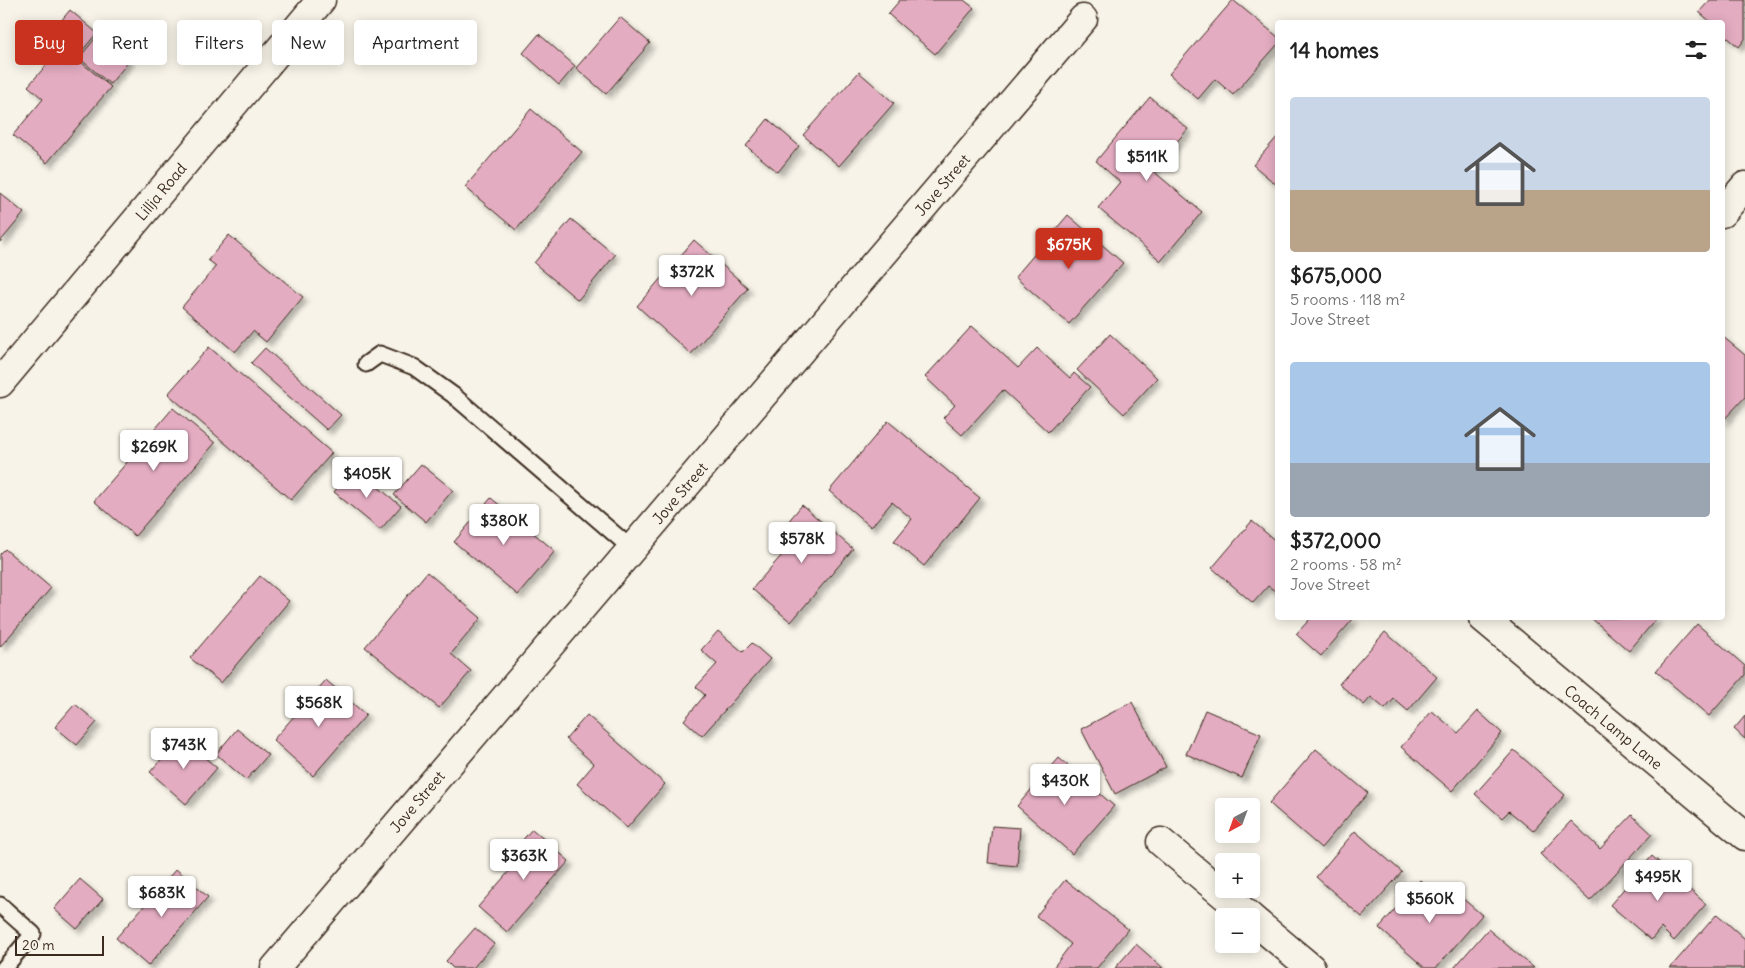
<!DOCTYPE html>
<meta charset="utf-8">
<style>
:root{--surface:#fff;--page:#f6f6f6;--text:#222;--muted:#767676;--accent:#c8321e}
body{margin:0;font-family:Delius,sans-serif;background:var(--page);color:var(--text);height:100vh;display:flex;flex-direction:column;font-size:19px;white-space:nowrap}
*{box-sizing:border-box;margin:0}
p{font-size:16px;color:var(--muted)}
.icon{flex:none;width:28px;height:28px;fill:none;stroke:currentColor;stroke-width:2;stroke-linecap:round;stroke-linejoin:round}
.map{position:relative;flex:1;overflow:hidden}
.sheet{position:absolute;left:1275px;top:20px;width:450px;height:600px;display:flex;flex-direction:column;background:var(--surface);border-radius:5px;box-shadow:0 2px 12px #0003}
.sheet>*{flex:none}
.banner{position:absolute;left:15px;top:20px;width:475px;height:45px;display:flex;gap:10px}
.needle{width:32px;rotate:221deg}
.fabs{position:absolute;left:1215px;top:798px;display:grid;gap:10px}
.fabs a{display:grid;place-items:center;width:45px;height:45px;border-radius:5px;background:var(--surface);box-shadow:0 2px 12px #0003;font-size:25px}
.scale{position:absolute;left:15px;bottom:12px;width:89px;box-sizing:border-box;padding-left:5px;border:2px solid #3b2a1e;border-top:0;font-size:14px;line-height:18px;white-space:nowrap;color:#3b2a1e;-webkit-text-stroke:4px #f7f3e8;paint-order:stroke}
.price{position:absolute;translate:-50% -42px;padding:0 11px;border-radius:5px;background:#fff;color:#222;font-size:16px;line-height:32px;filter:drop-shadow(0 1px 2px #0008)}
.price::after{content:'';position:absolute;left:50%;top:30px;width:15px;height:11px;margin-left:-8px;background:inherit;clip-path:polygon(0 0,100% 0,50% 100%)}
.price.on{background:var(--accent);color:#fff}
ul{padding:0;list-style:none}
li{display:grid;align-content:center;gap:10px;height:265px;padding:0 15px}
li span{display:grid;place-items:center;height:155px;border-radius:5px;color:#555}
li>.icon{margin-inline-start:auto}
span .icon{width:90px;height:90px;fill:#fffc;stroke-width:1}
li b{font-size:21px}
h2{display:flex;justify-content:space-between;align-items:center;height:60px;padding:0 15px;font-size:21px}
.tag{padding:0 18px;border-radius:5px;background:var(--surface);box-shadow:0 2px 12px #0003;font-size:18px;line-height:45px}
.tag.on{background:var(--accent);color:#fff}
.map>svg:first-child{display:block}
.building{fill:#e4acc1;stroke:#3b2a1e;filter:url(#shadow)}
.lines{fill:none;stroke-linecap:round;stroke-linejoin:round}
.service-casing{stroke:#3b2a1e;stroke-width:19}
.minor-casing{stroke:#3b2a1e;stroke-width:31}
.tertiary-casing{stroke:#3b2a1e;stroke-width:31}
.service{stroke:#f7f3e8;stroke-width:15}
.minor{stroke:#f7f3e8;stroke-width:28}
.tertiary{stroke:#f7f3e8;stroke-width:28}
.labels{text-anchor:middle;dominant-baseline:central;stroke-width:4;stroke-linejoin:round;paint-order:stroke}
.street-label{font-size:15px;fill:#3b2a1e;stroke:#f7f3e8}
</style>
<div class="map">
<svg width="1745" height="968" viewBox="0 0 1745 968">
<defs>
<filter id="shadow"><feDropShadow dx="4.5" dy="4.5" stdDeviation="2.5" flood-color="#0004"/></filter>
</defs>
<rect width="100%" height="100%" fill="#f7f3e8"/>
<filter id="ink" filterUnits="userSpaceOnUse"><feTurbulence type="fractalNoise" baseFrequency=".02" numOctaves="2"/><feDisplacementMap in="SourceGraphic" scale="10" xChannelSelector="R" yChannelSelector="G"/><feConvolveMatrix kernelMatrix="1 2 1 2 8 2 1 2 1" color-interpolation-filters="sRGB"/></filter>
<g filter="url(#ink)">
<!-- building -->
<g class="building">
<polygon points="900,0 964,0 974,8 935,54 888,14"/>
<polygon points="1233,0 1278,37 1278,44 1233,95 1215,79 1198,99 1169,74"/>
<polygon points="1710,0 1745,0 1745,39 1739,47 1722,33 1722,22 1711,22 1699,12"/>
<polygon points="70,10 97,33 76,58 111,87 47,163 13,135 43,99 28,86 58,52 44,41"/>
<polygon points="620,17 650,43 606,94 576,68"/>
<polygon points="99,34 130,60 110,84 79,58"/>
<polygon points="539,34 575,66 559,85 523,53"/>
<polygon points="859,72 894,103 839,166 803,135"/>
<polygon points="1150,97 1188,129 1152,170 1202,212 1161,261 1098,208 1120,182 1096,161"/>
<polygon points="531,109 582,152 516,230 465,187"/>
<polygon points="768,119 799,146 778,172 746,146"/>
<polygon points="1278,136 1278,186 1253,165"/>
<polygon points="0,193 24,213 0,242"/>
<polygon points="1068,215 1123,263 1069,324 1015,277"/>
<polygon points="571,219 615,255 578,300 534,263"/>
<polygon points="229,235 303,297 266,342 253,331 235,352 182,307 216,266 208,260"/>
<polygon points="694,240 748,288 691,354 637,306"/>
<polygon points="972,326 1018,368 1037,348 1070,378 1074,373 1090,387 1048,432 1003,390 962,435 943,418 955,405 925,377"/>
<polygon points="1110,334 1157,378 1124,414 1077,370"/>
<polygon points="1722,336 1745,355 1745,397 1722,422"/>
<polygon points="209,347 332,453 291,500 168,394"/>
<polygon points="265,348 341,415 327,430 251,363"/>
<polygon points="173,408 215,443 135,536 94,501"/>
<polygon points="888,421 980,498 924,566 894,541 912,519 892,502 871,527 829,491"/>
<polygon points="421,464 453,490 426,522 394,495"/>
<polygon points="354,467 401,506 380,530 334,492"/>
<polygon points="491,498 555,551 518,595 454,542"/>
<polygon points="802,505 853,549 791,622 752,589 789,547 776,536"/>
<polygon points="1252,521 1278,543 1278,593 1268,586 1253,603 1212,568"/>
<polygon points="5,549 51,588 0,647 0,554"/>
<polygon points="427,572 481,618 451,654 471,671 439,708 365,647"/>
<polygon points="260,576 289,601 221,683 190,658"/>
<polygon points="1311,618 1354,618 1321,656 1296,634"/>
<polygon points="1591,618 1657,618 1629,651"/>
<polygon points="1697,624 1745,666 1745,675 1709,716 1656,671"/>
<polygon points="718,631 743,652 752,643 770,659 702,736 684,720 705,695 696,687 717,664 701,650"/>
<polygon points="1385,632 1437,677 1408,711 1394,699 1385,709 1371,697 1364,705 1339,684"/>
<polygon points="326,680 366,715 313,776 273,740"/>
<polygon points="1132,702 1166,767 1115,794 1081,729"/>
<polygon points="75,704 97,722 77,745 55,727"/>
<polygon points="1205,710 1261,734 1242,778 1186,754"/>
<polygon points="1432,711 1458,733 1478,711 1502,733 1452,791 1401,747"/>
<polygon points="587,715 665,784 627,828 577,784 594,764 566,739"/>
<polygon points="1745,716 1745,739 1734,729"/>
<polygon points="237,729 268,755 246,780 216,754"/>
<polygon points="181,737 217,768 186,804 150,772"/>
<polygon points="1316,749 1368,793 1321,848 1269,803"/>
<polygon points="1514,750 1565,795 1533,831 1509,811 1502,818 1475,794"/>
<polygon points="1059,758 1114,806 1072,854 1017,806"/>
<polygon points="1632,815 1652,834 1590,901 1540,854 1571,821 1600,849"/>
<polygon points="992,826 1020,828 1017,866 988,863"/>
<polygon points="532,829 569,861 507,932 478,907 518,861 510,855"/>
<polygon points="1355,831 1402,872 1362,917 1316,877"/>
<polygon points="1652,856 1706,904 1674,941 1661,928 1651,940 1610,905"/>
<polygon points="176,869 208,897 148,966 116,938"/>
<polygon points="80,879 103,899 77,929 54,909"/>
<polygon points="1065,880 1128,929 1097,968 1053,968 1071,944 1036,916"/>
<polygon points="1420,880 1439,896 1448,886 1482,915 1436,968 1425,968 1379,928"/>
<polygon points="1717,914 1745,939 1745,968 1670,968"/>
<polygon points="475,928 494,944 473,968 453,968 446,961"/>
<polygon points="1488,929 1534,968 1454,968"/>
<polygon points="1136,944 1163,968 1115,968"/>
</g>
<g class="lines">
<defs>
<g id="service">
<polyline points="366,364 380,354 414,367 453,395 632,549"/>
<polyline points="0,905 33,934 4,968"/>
</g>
<g id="minor">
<polyline points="1722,213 1745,186"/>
<path id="s1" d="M1483 618 1745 836"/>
<polyline points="1161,842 1249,916"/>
<polyline points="1251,918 1311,968"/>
<path id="s2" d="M275 968 1083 19"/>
</g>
<g id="tertiary">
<path id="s3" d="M0 383 321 0"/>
</g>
</defs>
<!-- service casing -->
<use href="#service" class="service-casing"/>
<!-- minor casing -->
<use href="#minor" class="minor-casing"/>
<!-- tertiary casing -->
<use href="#tertiary" class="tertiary-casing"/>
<!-- service -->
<use href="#service" class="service"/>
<!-- minor -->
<use href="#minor" class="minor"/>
<!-- tertiary -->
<use href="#tertiary" class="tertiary"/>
</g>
</g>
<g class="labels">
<!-- street labels -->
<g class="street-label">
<text stroke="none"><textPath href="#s2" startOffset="1029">Jove Street</textPath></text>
<text stroke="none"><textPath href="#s3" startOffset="250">Lillja Road</textPath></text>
<text stroke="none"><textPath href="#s2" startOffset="624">Jove Street</textPath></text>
<text stroke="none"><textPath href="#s1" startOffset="170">Coach Lamp Lane</textPath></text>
<text stroke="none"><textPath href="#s2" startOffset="219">Jove Street</textPath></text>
</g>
</g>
</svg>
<div class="fabs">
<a><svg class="needle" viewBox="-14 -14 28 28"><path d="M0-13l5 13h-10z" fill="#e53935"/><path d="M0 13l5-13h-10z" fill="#767676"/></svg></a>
<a>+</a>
<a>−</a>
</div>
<div class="scale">20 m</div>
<b class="price" style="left:1147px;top:182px">$511K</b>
<b class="price on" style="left:1069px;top:270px">$675K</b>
<b class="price" style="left:692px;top:297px">$372K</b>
<b class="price" style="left:154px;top:472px">$269K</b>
<b class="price" style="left:367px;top:499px">$405K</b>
<b class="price" style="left:504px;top:546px">$380K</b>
<b class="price" style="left:802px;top:564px">$578K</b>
<b class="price" style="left:319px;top:728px">$568K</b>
<b class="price" style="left:184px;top:770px">$743K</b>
<b class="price" style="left:1065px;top:806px">$430K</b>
<b class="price" style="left:524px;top:881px">$363K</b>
<b class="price" style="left:1658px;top:902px">$495K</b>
<b class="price" style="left:162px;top:918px">$683K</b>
<b class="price" style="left:1430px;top:924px">$560K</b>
<div class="banner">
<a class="tag on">Buy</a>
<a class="tag">Rent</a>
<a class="tag">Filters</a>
<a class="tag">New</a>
<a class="tag">Apartment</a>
</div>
<section class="sheet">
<h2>14 homes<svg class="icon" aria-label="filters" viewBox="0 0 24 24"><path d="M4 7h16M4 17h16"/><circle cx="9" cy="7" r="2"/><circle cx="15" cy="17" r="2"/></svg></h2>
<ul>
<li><span style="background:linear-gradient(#c9d6e8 60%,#b9a48a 0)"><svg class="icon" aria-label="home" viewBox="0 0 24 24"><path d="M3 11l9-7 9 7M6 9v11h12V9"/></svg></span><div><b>$675,000</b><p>5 rooms · 118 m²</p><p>Jove Street</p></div></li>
<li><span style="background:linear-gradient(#a9c7e8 65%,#9aa5b1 0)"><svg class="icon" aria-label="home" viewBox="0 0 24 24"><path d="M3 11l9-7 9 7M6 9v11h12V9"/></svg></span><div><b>$372,000</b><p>2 rooms · 58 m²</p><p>Jove Street</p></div></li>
</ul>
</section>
</div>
